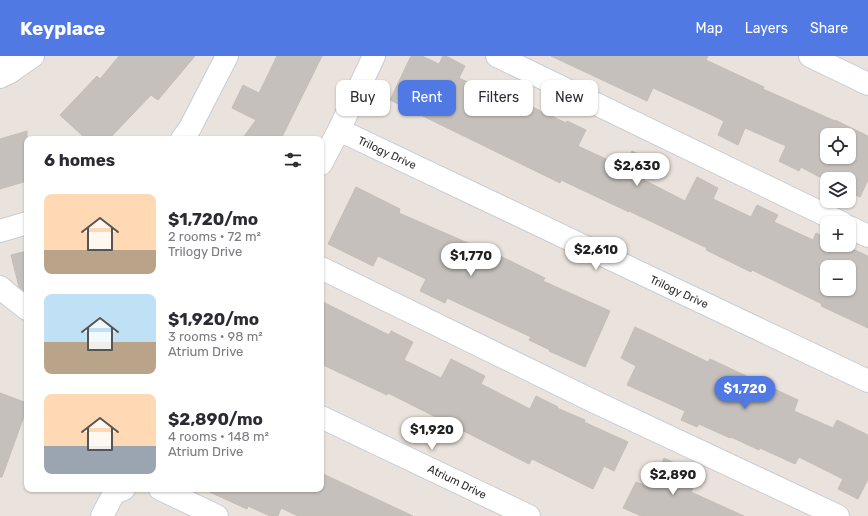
<!DOCTYPE html>
<meta charset="utf-8">
<style>
:root{--surface:#fff;--page:#f2f2f3;--text:#2b2b33;--muted:#7c7c81;--accent:#5079e4}
body{margin:0;font-family:Rubik,sans-serif;background:var(--page);color:var(--text);height:100vh;display:flex;flex-direction:column;font-size:15px;white-space:nowrap}
*{box-sizing:border-box;margin:0}
p{font-size:13px;color:var(--muted)}
.icon{flex:none;width:22px;height:22px;fill:none;stroke:currentColor;stroke-width:2;stroke-linecap:round;stroke-linejoin:round}
.map{position:relative;flex:1;overflow:hidden}
.panel{position:absolute;left:24px;top:80px;width:300px;height:356px;display:flex;flex-direction:column;background:var(--surface);border-radius:8px;box-shadow:0 1px 3px #0004}
.panel>*{flex:none}
.top-card{position:absolute;left:336px;top:24px;width:380px;height:36px;display:flex;gap:8px}
.tools{position:absolute;left:820px;top:72px;display:grid;gap:8px}
.tools a{display:grid;place-items:center;width:36px;height:36px;border-radius:8px;background:var(--surface);box-shadow:0 1px 3px #0004;font-size:20px}
.price{position:absolute;translate:-50% -34px;padding:0 9px;border-radius:14px;background:#fff;color:#222;font-size:13px;line-height:26px;filter:drop-shadow(0 1px 2px #0008)}
.price::after{content:'';position:absolute;left:50%;top:24px;width:12px;height:9px;margin-left:-6px;background:inherit;clip-path:polygon(0 0,100% 0,50% 100%)}
.price.on{background:var(--accent);color:#fff}
ul{padding:0;list-style:none}
li{display:flex;align-items:center;gap:12px;height:100px;padding:0 20px}
li span{display:grid;place-items:center;flex:none;width:112px;height:80px;border-radius:8px;color:#555}
li>.icon{margin-inline-start:auto}
span .icon{width:48px;height:48px;fill:#fffc;stroke-width:1}
li b{font-size:17px}
h2{display:flex;justify-content:space-between;align-items:center;height:48px;padding:0 20px;font-size:17px}
.pill{padding:0 14px;border-radius:8px;background:var(--surface);box-shadow:0 1px 3px #0004;font-size:14px;line-height:36px}
.pill.on{background:var(--accent);color:#fff}
header{display:flex;align-items:center;gap:24px;box-sizing:border-box;height:56px;padding:0 20px;background:var(--accent);color:#fff}
header strong{font-size:19px}
nav{display:flex;gap:22px;margin-inline-start:auto;font-size:14px}
.map>svg:first-child{display:block}
.building{fill:#c5c0bc;stroke:#c5beb7;fill-rule:evenodd}
.lines{fill:none;stroke-linecap:round;stroke-linejoin:round}
.minor-casing{stroke:#c8ccd5;stroke-width:24}
.minor{stroke:#fff;stroke-width:22}
.labels{text-anchor:middle;dominant-baseline:central;stroke-width:3;stroke-linejoin:round;paint-order:stroke}
.street-label{font-size:11px;fill:#292929;stroke:#fff}
</style>
<header>
<strong>Keyplace</strong>
<nav><a>Map</a><a>Layers</a><a>Share</a></nav>
</header>
<div class="map">
<svg width="868" height="460" viewBox="0 0 868 460">
<rect width="100%" height="100%" fill="#eae3dd"/>
<!-- building -->
<g class="building">
<polygon points="119,0 195,0 158,44 151,39 109,83 86,83 60,59 97,20 100,23"/>
<polygon points="277,0 322,0 281,83 242,83 256,64 232,52 243,29 259,37"/>
<path d="M411 0H422L439 8 443 0H446L465 10 459 22 501 42 507 29 528 39 524 47 566 67 567 65 586 74 578 90 625 112 632 95 653 105 644 124 685 145 697 121 718 132 713 143 751 161 757 149 778 159 774 166 813 184 816 177 827 183V189H841L848 192V191L868 200V272L821 250 822 248 752 214 751 216 706 194 707 192 629 155V156L561 124 560 127 390 44ZM827 211H849V233H827Z"/>
<path d="M551 0H708L706 4 764 31 763 33 835 65V64L868 80V124L860 141 849 136V123H827V125L801 111 799 115 779 105 786 90 745 72 738 89 718 79 724 65 699 53 653 32 647 45ZM827 79H849V101H827Z"/>
<polygon points="27,75 27,125 0,133 0,83"/>
<polygon points="356,131 400,153 399,157 493,198 494,197 545,222 543,225 610,255 585,311 549,295 550,294 529,284 531,281 447,242 445,247 420,235 426,223 378,200 373,210 328,188"/>
<polygon points="27,195 27,237 19,231 11,199"/>
<polygon points="321,245 389,279 391,275 413,286 404,304 441,322 451,303 485,320 481,328 530,353 536,340 558,351 557,352 585,364 584,366 628,386 614,415 604,410 593,433 532,403 529,408 388,337 387,339 321,308"/>
<polygon points="635,271 708,306 710,303 798,344 794,355 833,372 837,364 868,379 868,423 858,443 838,433 843,423 799,401 795,408 760,392 759,394 731,381 730,382 699,368 697,371 681,364 685,355 627,329 636,310 621,302"/>
<polygon points="0,337 27,347 27,352 2,421 0,421"/>
<polygon points="664,402 699,419 691,436 744,460 641,460 623,452 636,426 650,432"/>
<polygon points="321,417 413,460 298,460 281,452 278,460 270,460 248,450 247,453 203,433 321,433"/>
</g>
<g class="lines">
<defs>
<g id="minor">
<polyline points="0,0 10,16"/>
<polyline points="497,0 842,167"/>
<polyline points="810,0 868,28"/>
<polyline points="0,21 10,16 33,0"/>
<polyline points="339,74 868,325"/>
<polyline points="182,83 190,72 227,0"/>
<polyline points="321,108 339,74 374,0"/>
<polyline points="849,171 868,180"/>
<polyline points="0,175 27,167"/>
<polyline points="321,212 595,346 838,460"/>
<polyline points="0,231 9,239 27,253"/>
<polyline points="321,361 529,460"/>
<polyline points="160,433 217,460"/>
<polyline points="102,460 114,437 124,433"/>
</g>
</defs>
<!-- minor casing -->
<use href="#minor" class="minor-casing"/>
<!-- minor -->
<use href="#minor" class="minor"/>
</g>
<g class="labels">
<!-- street labels -->
<g class="street-label">
<text transform="translate(387 97) rotate(25)">Trilogy Drive</text>
<text transform="translate(679 236) rotate(25)">Trilogy Drive</text>
<text transform="translate(457 426) rotate(26)">Atrium Drive</text>
</g>
</g>
</svg>
<div class="tools">
<a><svg class="icon" aria-label="locate" viewBox="0 0 24 24"><circle cx="12" cy="12" r="6"/><path d="M12 2v4M12 18v4M2 12h4M18 12h4"/></svg></a>
<a><svg class="icon" aria-label="layers" viewBox="0 0 24 24"><path d="M12 4l9 5-9 5-9-5zM3 14l9 5 9-5"/></svg></a>
<a>+</a>
<a>−</a>
</div>
<b class="price" style="left:637px;top:131px">$2,630</b>
<b class="price" style="left:596px;top:215px">$2,610</b>
<b class="price" style="left:471px;top:221px">$1,770</b>
<b class="price on" style="left:745px;top:354px">$1,720</b>
<b class="price" style="left:432px;top:395px">$1,920</b>
<b class="price" style="left:673px;top:440px">$2,890</b>
<div class="top-card">
<a class="pill">Buy</a>
<a class="pill on">Rent</a>
<a class="pill">Filters</a>
<a class="pill">New</a>
</div>
<section class="panel">
<h2>6 homes<svg class="icon" aria-label="filters" viewBox="0 0 24 24"><path d="M4 7h16M4 17h16"/><circle cx="9" cy="7" r="2"/><circle cx="15" cy="17" r="2"/></svg></h2>
<ul>
<li><span style="background:linear-gradient(#ffd9b3 70%,#b9a48a 0)"><svg class="icon" aria-label="home" viewBox="0 0 24 24"><path d="M3 11l9-7 9 7M6 9v11h12V9"/></svg></span><div><b>$1,720/mo</b><p>2 rooms · 72 m²</p><p>Trilogy Drive</p></div></li>
<li><span style="background:linear-gradient(#bfe0f5 60%,#b9a48a 0)"><svg class="icon" aria-label="home" viewBox="0 0 24 24"><path d="M3 11l9-7 9 7M6 9v11h12V9"/></svg></span><div><b>$1,920/mo</b><p>3 rooms · 98 m²</p><p>Atrium Drive</p></div></li>
<li><span style="background:linear-gradient(#ffd9b3 65%,#9aa5b1 0)"><svg class="icon" aria-label="home" viewBox="0 0 24 24"><path d="M3 11l9-7 9 7M6 9v11h12V9"/></svg></span><div><b>$2,890/mo</b><p>4 rooms · 148 m²</p><p>Atrium Drive</p></div></li>
</ul>
</section>
</div>
